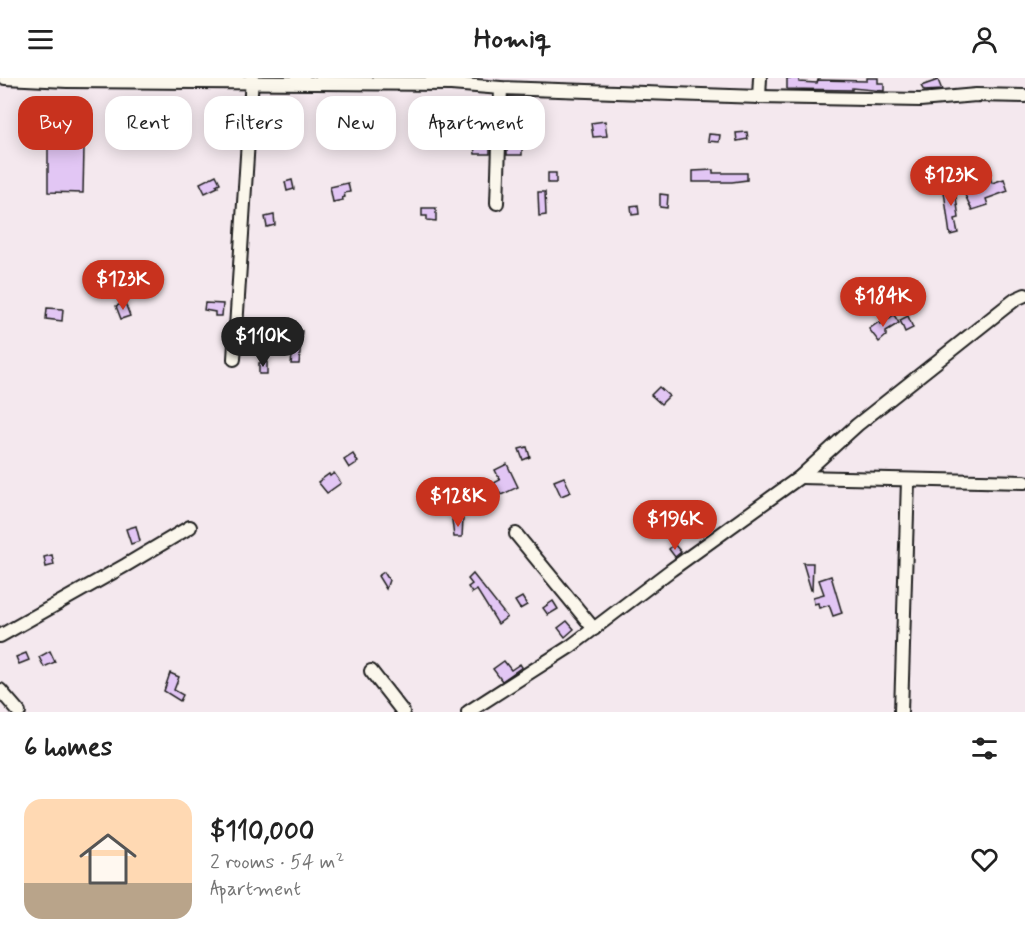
<!DOCTYPE html>
<meta charset="utf-8">
<style>
:root{--surface:#fff;--page:#f6f6f6;--text:#222;--muted:#767676;--line:#e0e0e0;--accent:#c8321e}
body{margin:0;font-family:Mynerve,sans-serif;background:var(--page);color:var(--text);height:100vh;display:flex;flex-direction:column;font-size:22px;white-space:nowrap}
*{box-sizing:border-box;margin:0}
p{font-size:20px;color:var(--muted)}
.icon{flex:none;width:33px;height:33px;fill:none;stroke:currentColor;stroke-width:2;stroke-linecap:round;stroke-linejoin:round}
.map{position:relative;height:634px;overflow:hidden}
.panel{display:flex;flex-direction:column;background:var(--surface);flex:1}
.panel>*{flex:none}
.banner{position:absolute;left:18px;top:18px;width:600px;height:54px;display:flex;gap:12px}
.price{position:absolute;translate:-50% -51px;padding:0 14px;border-radius:21px;background:var(--accent);color:#fff;font-size:20px;line-height:39px;filter:drop-shadow(0 2px 3px #0008)}
.price::after{content:'';position:absolute;left:50%;top:36px;width:18px;height:14px;margin-left:-9px;background:inherit;clip-path:polygon(0 0,100% 0,50% 100%)}
.price.active{background:#222;color:#fff}
ul{padding:0;list-style:none}
li{display:flex;align-items:center;gap:18px;height:150px;padding:0 24px}
li+li{border-top:2px solid var(--line)}
li span{display:grid;place-items:center;flex:none;width:168px;height:120px;border-radius:18px;color:#555}
li>.icon{margin-inline-start:auto}
span .icon{width:72px;height:72px;fill:#fffc;stroke-width:1}
li b{font-size:26px}
h2{display:flex;justify-content:space-between;align-items:center;height:72px;padding:0 24px;font-size:26px}
.tag{padding:0 21px;border-radius:18px;background:var(--surface);box-shadow:0 3px 15px #0003;font-size:21px;line-height:54px}
.tag.active{background:var(--accent);color:#fff}
header{display:flex;justify-content:space-between;align-items:center;height:78px;padding:0 24px;background:var(--surface);font-size:27px;font-weight:700}
.map>svg:first-child{display:block}
.building{fill:#e2c6f4;stroke:#1c1c1c;stroke-width:1.5}
.lines{fill:none;stroke-linecap:round;stroke-linejoin:round}
.minor-casing{stroke:#1c1c1c;stroke-width:16}
.minor{stroke:#fbf7ec;stroke-width:12}
</style>
<header><svg class="icon" aria-label="menu" viewBox="0 0 24 24"><path d="M4 6h16M4 12h16M4 18h16"/></svg>Homiq<svg class="icon" aria-label="person" viewBox="0 0 24 24"><circle cx="12" cy="8" r="4"/><path d="M4 21q1-7 8-7t8 7"/></svg></header>
<div class="map">
<svg width="1025" height="634" viewBox="0 0 1025 634">
<rect width="100%" height="100%" fill="#f4e8ee"/>
<filter id="ink" filterUnits="userSpaceOnUse"><feTurbulence type="fractalNoise" baseFrequency=".0167" numOctaves="2"/><feDisplacementMap in="SourceGraphic" scale="12" xChannelSelector="R" yChannelSelector="G"/><feConvolveMatrix kernelMatrix="1 2 1 2 8 2 1 2 1" color-interpolation-filters="sRGB"/></filter>
<g filter="url(#ink)">
<!-- building -->
<g class="building">
<polygon points="787,0 799,0 799,4 817,5 818,2 867,3 867,0 878,0 878,5 884,5 884,13 852,10 852,12 787,11"/>
<polygon points="938,2 942,12 924,13 921,8"/>
<polygon points="509,19 525,20 525,33 509,33"/>
<polygon points="73,35 70,56 50,56 51,36"/>
<polygon points="605,43 607,58 593,59 591,45"/>
<polygon points="747,54 748,61 737,63 736,55"/>
<polygon points="709,56 720,57 719,64 708,63"/>
<polygon points="490,65 490,76 475,76 474,66"/>
<rect x="507" y="67" width="15" height="10"/>
<polygon points="48,69 84,70 83,115 48,114"/>
<polygon points="985,83 992,105 1004,101 1008,113 986,121 988,127 972,132 959,104 962,104 958,91"/>
<polygon points="713,92 713,95 747,95 747,102 732,104 693,104 693,93"/>
<rect x="548" y="95" width="8" height="10"/>
<polygon points="216,97 220,105 216,107 218,109 205,115 200,105"/>
<polygon points="292,102 294,111 287,113 285,104"/>
<polygon points="348,105 350,114 344,115 345,119 342,120 343,122 333,124 330,109"/>
<polygon points="954,105 959,140 955,141 958,155 950,157 943,106"/>
<polygon points="538,114 545,114 546,137 539,138"/>
<polygon points="660,116 668,117 667,130 660,129"/>
<polygon points="638,127 639,136 632,137 631,128"/>
<polygon points="422,130 436,130 436,143 427,142 427,138 422,138"/>
<polygon points="274,137 275,147 267,149 265,139"/>
<polygon points="125,225 130,238 121,241 116,228"/>
<polygon points="205,225 223,226 222,238 215,238 215,234 204,232"/>
<polygon points="47,230 63,231 62,243 46,241"/>
<polygon points="894,237 899,245 886,253 886,258 879,264 869,251 879,244 881,246"/>
<polygon points="908,238 913,250 905,254 900,242"/>
<polygon points="295,252 302,253 299,286 291,286"/>
<polygon points="267,284 267,296 259,296 259,285"/>
<polygon points="659,309 669,318 661,326 651,317"/>
<polygon points="527,369 530,379 523,382 519,371"/>
<polygon points="353,376 358,384 349,390 344,382"/>
<polygon points="507,386 518,409 501,417 494,405 500,402 495,392"/>
<polygon points="334,395 341,405 327,415 318,404 329,396 330,398"/>
<polygon points="564,399 571,414 561,418 554,403"/>
<polygon points="651,435 659,445 653,449 645,439"/>
<polygon points="463,441 462,459 454,459 452,442"/>
<polygon points="136,448 140,463 131,466 126,451"/>
<polygon points="674,466 681,474 675,479 669,471"/>
<polygon points="52,477 54,487 46,489 44,479"/>
<polygon points="803,485 813,485 812,512 811,512"/>
<polygon points="384,494 389,502 386,511 378,498"/>
<polygon points="473,496 507,539 498,546 477,512 472,515 468,509 472,506 468,501"/>
<polygon points="831,498 842,535 833,538 829,527 819,530 818,525 814,526 813,519 824,516 819,502"/>
<polygon points="522,519 527,527 520,531 515,523"/>
<polygon points="553,523 558,531 548,537 543,530"/>
<polygon points="567,543 574,551 565,559 558,550"/>
<polygon points="50,573 55,584 44,589 39,579"/>
<polygon points="26,575 29,582 19,586 16,579"/>
<polygon points="504,583 511,592 520,586 522,589 502,603 493,591"/>
<polygon points="170,595 179,599 174,612 183,617 180,623 164,613"/>
</g>
<g class="lines">
<defs>
<g id="minor">
<polyline points="5,0 67,3 451,6 501,10 759,19 920,22 976,17 1025,18"/>
<polyline points="759,19 760,0"/>
<polyline points="497,125 501,10"/>
<polyline points="234,281 252,0"/>
<polyline points="800,399 1025,404"/>
<polyline points="516,456 594,551"/>
<polyline points="0,558 126,487 190,449"/>
<polyline points="371,593 403,634"/>
<polyline points="0,612 19,634"/>
<polyline points="468,634 571,568 671,492 800,399 857,347 1003,231 1016,221 1025,217"/>
<polyline points="901,634 908,402"/>
</g>
</defs>
<!-- minor casing -->
<use href="#minor" class="minor-casing"/>
<!-- minor -->
<use href="#minor" class="minor"/>
</g>
</g>
</svg>
<b class="price" style="left:951px;top:129px">$123K</b>
<b class="price" style="left:123px;top:233px">$123K</b>
<b class="price" style="left:883px;top:250px">$184K</b>
<b class="price active" style="left:263px;top:290px">$110K</b>
<b class="price" style="left:458px;top:450px">$128K</b>
<b class="price" style="left:675px;top:473px">$196K</b>
<div class="banner">
<a class="tag active">Buy</a>
<a class="tag">Rent</a>
<a class="tag">Filters</a>
<a class="tag">New</a>
<a class="tag">Apartment</a>
</div>
</div>
<section class="panel">
<h2>6 homes<svg class="icon" aria-label="filters" viewBox="0 0 24 24"><path d="M4 7h16M4 17h16"/><circle cx="9" cy="7" r="2"/><circle cx="15" cy="17" r="2"/></svg></h2>
<ul>
<li><span style="background:linear-gradient(#ffd9b3 70%,#b9a48a 0)"><svg class="icon" aria-label="home" viewBox="0 0 24 24"><path d="M3 11l9-7 9 7M6 9v11h12V9"/></svg></span><div><b>$110,000</b><p>2 rooms · 54 m²</p><p>Apartment</p></div><svg class="icon" aria-label="heart" viewBox="0 0 24 24"><path d="M12 20l-8-8c-3-5 5-10 8-4 3-6 11-1 8 4z"/></svg></li>
</ul>
</section>
